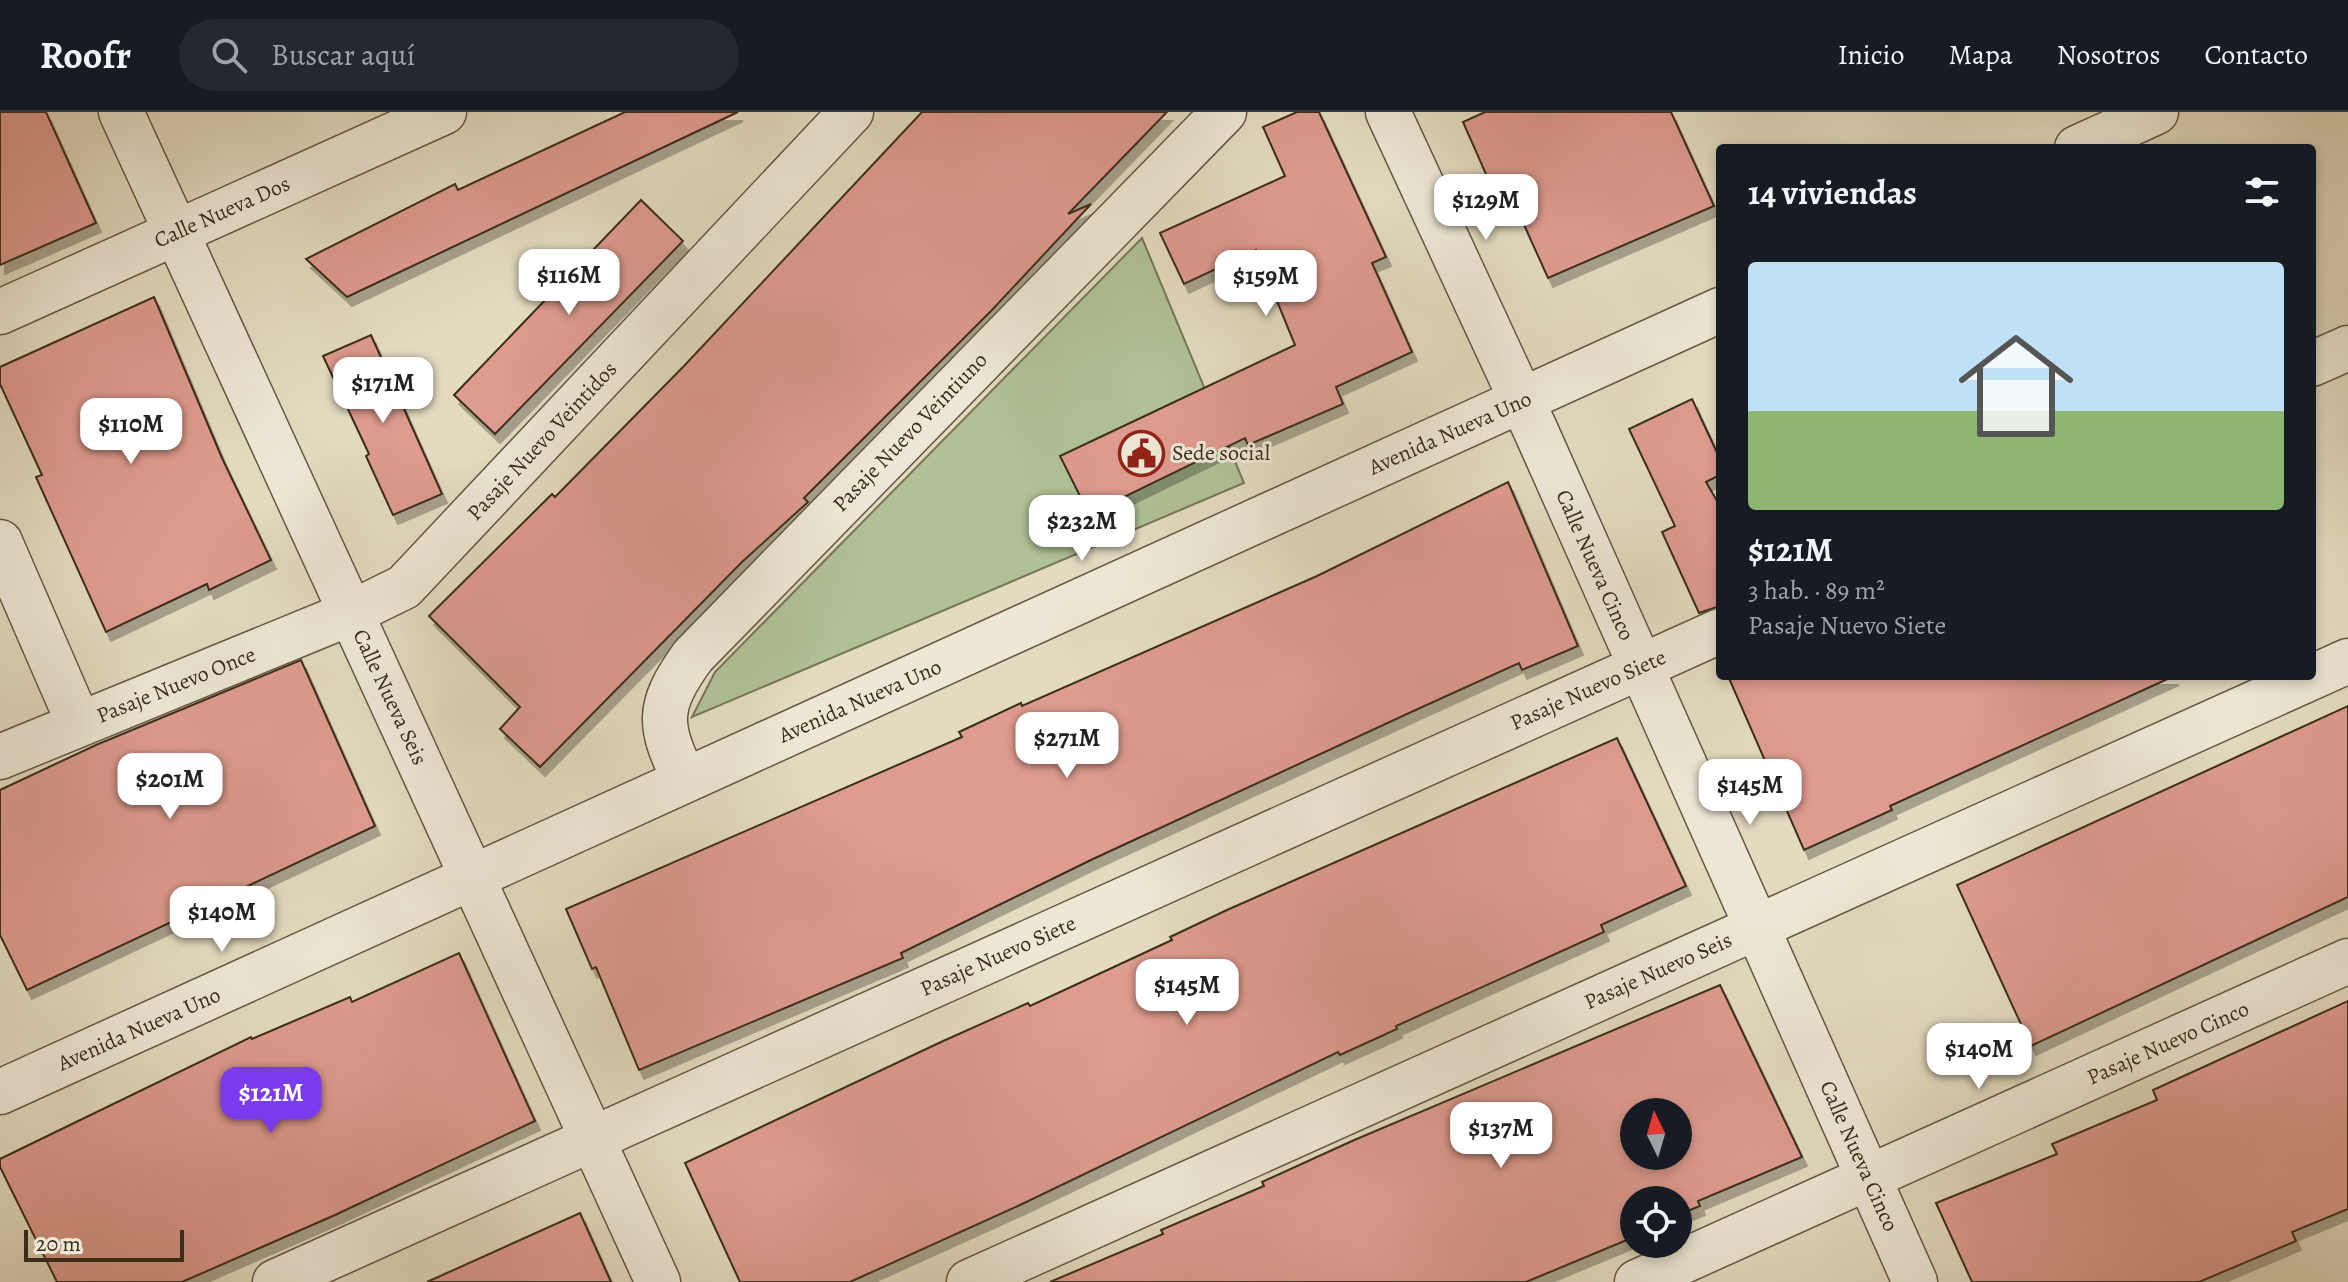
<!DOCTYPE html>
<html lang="es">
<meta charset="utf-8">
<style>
:root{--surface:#171b24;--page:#242831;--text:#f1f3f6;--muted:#9ea1a6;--line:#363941;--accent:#7c3aed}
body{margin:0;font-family:Alegreya,serif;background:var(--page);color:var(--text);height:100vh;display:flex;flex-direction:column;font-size:30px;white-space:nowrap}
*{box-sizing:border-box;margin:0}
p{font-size:26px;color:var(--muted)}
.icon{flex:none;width:44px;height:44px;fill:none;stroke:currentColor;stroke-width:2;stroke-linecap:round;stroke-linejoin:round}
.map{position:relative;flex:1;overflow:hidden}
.side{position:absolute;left:1716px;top:32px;width:600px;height:536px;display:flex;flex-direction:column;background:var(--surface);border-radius:8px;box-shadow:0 4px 12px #0003}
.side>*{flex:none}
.needle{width:52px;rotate:355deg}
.tools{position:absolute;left:1620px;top:986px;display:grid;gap:16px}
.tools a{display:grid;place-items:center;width:72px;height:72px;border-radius:50%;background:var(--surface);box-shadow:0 4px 12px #0003;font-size:40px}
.scale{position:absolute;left:24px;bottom:20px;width:160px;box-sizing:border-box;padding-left:8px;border:4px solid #3c2d1b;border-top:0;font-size:22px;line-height:28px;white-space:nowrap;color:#3c2d1b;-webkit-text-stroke:6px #ede8d6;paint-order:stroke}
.price{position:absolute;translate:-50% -68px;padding:0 18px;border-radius:16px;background:#fff;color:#222;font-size:26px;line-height:52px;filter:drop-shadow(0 2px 4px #0008)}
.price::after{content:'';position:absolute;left:50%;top:48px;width:24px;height:18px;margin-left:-12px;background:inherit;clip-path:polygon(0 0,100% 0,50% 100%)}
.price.selected{background:var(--accent);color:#fff}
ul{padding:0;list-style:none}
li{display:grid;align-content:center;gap:16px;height:424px;padding:0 32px}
li span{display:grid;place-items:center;height:248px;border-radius:8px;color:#555}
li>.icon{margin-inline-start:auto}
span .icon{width:144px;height:144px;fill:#fffc;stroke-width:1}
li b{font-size:34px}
h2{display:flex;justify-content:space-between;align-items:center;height:96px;padding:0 32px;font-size:34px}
header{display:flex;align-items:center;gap:48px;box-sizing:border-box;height:112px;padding:0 40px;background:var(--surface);border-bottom:2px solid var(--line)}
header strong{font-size:38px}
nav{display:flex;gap:44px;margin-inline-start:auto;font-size:28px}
.search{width:560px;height:72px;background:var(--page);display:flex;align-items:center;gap:20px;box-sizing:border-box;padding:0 28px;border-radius:44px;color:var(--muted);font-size:30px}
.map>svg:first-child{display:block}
.green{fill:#b0c196;stroke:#767758;stroke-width:2}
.building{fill:#de9b8f;stroke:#3c2d1b;stroke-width:2;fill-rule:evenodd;filter:url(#shadow)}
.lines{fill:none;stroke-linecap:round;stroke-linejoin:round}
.street-casing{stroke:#665844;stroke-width:47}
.street{stroke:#ede8d6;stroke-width:44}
.labels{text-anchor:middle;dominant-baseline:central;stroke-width:6;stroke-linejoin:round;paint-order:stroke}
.street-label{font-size:22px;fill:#3c2d1b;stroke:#ede8d6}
.poi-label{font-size:22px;fill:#3c2d1b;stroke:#ede8d6;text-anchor:start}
</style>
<header>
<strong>Roofr</strong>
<div class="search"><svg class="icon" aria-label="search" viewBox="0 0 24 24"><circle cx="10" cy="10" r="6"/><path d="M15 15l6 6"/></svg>Buscar aquí</div>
<nav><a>Inicio</a><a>Mapa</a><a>Nosotros</a><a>Contacto</a></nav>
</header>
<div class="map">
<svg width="2348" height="1170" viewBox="0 0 2348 1170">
<defs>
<filter id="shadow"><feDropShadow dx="5" dy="9" stdDeviation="0" flood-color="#0004"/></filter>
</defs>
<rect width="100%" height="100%" fill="#e3dbc0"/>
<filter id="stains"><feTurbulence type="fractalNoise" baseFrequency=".0025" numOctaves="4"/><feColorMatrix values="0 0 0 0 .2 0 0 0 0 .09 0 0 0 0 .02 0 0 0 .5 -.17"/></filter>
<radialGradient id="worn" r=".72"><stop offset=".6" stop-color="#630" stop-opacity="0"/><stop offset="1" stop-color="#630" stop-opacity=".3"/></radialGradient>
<!-- green -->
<polygon class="green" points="1142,126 1244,371 692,605 715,560"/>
<!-- building -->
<g class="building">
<polygon points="0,0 46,0 96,111 0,153"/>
<polygon points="625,0 738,0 347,185 306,147 455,72 458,78"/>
<polygon points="922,0 1167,0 1068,102 1091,92 991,199 804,386 808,390 742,450 540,655 500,617 520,595 429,504 552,382 555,385 684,254"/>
<polygon points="1297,0 1319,0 1386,145 1372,151 1412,240 1336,275 1343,292 1248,333 1245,326 1089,402 1060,344 1295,233 1256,138 1184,172 1160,121 1285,64 1263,15"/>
<polygon points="1485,0 1671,0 1714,94 1548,166 1502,64 1489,69 1463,10"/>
<polygon points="641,88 683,129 495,322 454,283"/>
<polygon points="154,185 222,346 271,448 209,478 207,472 106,520 36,365 42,363 0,272 0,255"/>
<polygon points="371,223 442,382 393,403 366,344 369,342 323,244"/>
<polygon points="1692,287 1720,347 1720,363 1706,370 1720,394 1720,494 1699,501 1662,420 1675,414 1629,317"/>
<polygon points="1508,370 1578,534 1522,558 1519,551 1420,596 1093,747 901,841 903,846 639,958 596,855 592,857 566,797 962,625 959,620 1021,591 1022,594 1317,464"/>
<polygon points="301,548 375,714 27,878 0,823 0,678 96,633"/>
<polygon points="1728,564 2174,564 1890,694 1892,698 1804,738"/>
<polygon points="2348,594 2348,785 2031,934 1957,773"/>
<polygon points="1617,626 1686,774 1601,813 1604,820 1396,914 1397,917 1340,943 1338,940 1018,1094 850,1170 740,1170 685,1051 941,930 1028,891 1030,894 1172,828 1170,825 1227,798"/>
<polygon points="459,841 535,1009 335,1103 182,1170 57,1170 0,1055 0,1047 251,925 252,927 350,885 352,890"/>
<path d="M1720 873 1802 1045 1698 1089 1700 1094 1678 1103V1088H1634V1125L1526 1170H1050L1163 1122 1161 1118 1264 1074 1262 1070 1352 1029ZM1634 1000H1678V1044H1634Z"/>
<polygon points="2348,889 2348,1097 2292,1120 2296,1129 2199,1170 1972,1170 1936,1091 2057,1042 2052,1032 2157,988 2153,978"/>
<polygon points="580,1101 611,1170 427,1170"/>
</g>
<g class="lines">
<defs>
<g id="street">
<polyline points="121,0 658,1170"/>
<polyline points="1388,0 1535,317 1915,1170"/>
<polyline points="2077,36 2156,0"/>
<polyline points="0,200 444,0"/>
<polyline points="2312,252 2348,236"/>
<polyline points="0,430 79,612"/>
<polyline points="0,645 351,501 404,475 851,0"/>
<path d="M685 668C658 614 656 595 693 544L1224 0"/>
<polyline points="0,980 1720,198"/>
<polyline points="275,1170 1720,519"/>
<polyline points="969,1170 2348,549"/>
<polyline points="1637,1170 2348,849"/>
</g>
</defs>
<!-- street casing -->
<use href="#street" class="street-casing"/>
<!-- street -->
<use href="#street" class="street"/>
</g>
<!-- icons -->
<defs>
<symbol id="civic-ring" viewBox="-11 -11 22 22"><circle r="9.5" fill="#ede8d6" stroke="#8f2418" stroke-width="1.5"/><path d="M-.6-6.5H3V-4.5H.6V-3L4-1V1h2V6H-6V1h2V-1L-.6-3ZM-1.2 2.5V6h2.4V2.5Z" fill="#8f2418"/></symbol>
</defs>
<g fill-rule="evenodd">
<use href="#civic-ring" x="1116" y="316" width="51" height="51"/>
</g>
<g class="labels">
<!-- street labels -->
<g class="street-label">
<text transform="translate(222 100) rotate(-24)">Calle Nueva Dos</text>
<text transform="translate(910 320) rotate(-46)">Pasaje Nuevo Veintiuno</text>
<text transform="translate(1450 321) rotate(-24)">Avenida Nueva Uno</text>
<text transform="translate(542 329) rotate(-47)">Pasaje Nuevo Veintidos</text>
<text transform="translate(1595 453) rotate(66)">Calle Nueva Cinco</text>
<text transform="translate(176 573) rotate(-22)">Pasaje Nuevo Once</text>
<text transform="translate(1588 578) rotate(-24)">Pasaje Nuevo Siete</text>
<text transform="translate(390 585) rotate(65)">Calle Nueva Seis</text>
<text transform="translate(860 589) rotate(-24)">Avenida Nueva Uno</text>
<text transform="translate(998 844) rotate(-24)">Pasaje Nuevo Siete</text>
<text transform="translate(1658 859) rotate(-24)">Pasaje Nuevo Seis</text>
<text transform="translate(139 917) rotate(-24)">Avenida Nueva Uno</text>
<text transform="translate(2168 931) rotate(-24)">Pasaje Nuevo Cinco</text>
<text transform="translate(1859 1044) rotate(66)">Calle Nueva Cinco</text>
</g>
<!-- poi labels -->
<g class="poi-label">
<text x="1172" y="341">Sede social</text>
</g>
</g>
<rect width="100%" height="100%" filter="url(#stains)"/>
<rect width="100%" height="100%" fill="url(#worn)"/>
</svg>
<div class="tools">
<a><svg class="needle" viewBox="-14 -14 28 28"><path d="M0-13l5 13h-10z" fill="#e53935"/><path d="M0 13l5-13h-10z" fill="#9ea1a6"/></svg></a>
<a><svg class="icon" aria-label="locate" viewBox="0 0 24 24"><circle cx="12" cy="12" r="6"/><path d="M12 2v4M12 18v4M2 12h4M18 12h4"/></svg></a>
</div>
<div class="scale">20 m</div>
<b class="price" style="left:1486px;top:130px">$129M</b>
<b class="price" style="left:569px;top:205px">$116M</b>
<b class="price" style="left:1266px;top:206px">$159M</b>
<b class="price" style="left:383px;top:313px">$171M</b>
<b class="price" style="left:131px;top:354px">$110M</b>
<b class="price" style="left:1082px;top:451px">$232M</b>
<b class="price" style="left:1067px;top:668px">$271M</b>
<b class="price" style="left:170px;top:709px">$201M</b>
<b class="price" style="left:1750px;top:715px">$145M</b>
<b class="price" style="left:222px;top:842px">$140M</b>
<b class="price" style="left:1187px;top:915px">$145M</b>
<b class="price" style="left:1979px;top:979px">$140M</b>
<b class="price selected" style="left:271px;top:1023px">$121M</b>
<b class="price" style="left:1501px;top:1058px">$137M</b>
<section class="side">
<h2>14 viviendas<svg class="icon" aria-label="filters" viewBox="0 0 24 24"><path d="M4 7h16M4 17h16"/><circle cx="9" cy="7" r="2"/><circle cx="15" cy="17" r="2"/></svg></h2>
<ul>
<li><span style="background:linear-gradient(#bfe0f5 60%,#8fb573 0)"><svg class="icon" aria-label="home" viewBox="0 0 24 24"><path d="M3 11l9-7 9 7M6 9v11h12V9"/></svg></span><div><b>$121M</b><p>3 hab. · 89 m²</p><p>Pasaje Nuevo Siete</p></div></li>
</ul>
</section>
</div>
